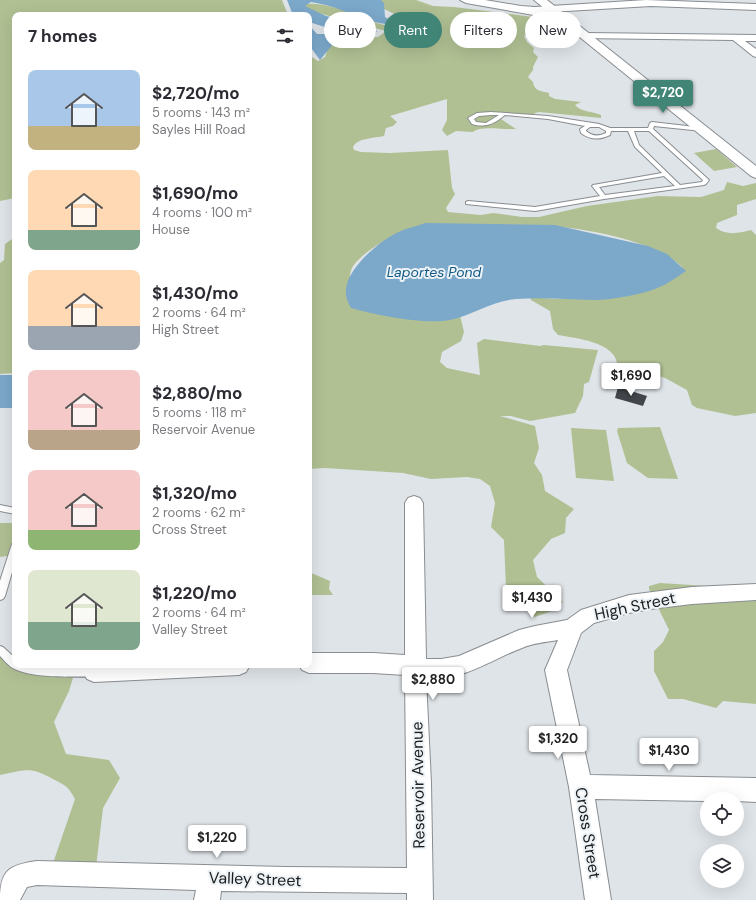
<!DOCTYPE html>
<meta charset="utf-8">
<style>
:root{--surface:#fff;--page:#f7f7f7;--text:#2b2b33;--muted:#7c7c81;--accent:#418577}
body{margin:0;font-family:"DM Sans",sans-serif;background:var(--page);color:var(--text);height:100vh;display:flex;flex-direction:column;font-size:15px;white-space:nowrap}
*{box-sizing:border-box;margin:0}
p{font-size:13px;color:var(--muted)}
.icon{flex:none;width:22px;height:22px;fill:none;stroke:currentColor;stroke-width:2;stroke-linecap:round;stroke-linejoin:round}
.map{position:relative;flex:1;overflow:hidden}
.panel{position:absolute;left:12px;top:12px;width:300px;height:656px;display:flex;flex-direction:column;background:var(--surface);border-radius:8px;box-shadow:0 4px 16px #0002}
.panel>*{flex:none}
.hud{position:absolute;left:324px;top:12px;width:372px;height:36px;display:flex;gap:8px}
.controls{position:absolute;left:700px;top:792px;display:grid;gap:8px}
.controls a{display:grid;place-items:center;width:44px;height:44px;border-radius:50%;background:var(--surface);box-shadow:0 4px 16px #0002;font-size:20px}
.price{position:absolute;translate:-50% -34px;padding:0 9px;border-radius:4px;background:#fff;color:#222;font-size:13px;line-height:26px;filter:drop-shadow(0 1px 2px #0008)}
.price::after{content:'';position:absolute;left:50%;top:24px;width:12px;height:9px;margin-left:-6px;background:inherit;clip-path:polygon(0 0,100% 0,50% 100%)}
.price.active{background:var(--accent);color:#fff}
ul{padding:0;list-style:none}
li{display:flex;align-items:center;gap:12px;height:100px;padding:0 16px}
li span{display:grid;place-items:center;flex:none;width:112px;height:80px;border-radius:8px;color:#555}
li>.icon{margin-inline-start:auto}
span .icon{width:48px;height:48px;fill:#fffc;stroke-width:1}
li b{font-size:17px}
h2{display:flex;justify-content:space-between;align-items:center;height:48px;padding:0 16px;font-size:17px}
.chip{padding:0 14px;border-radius:18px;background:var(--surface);box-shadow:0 4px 16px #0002;font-size:14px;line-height:36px}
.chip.active{background:var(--accent);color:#fff}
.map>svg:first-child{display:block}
.green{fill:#b0c093}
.water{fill:#7ca8ca}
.building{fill:#42464a}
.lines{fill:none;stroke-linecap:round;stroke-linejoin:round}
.lane-casing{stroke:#898d91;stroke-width:2}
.street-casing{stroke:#898d91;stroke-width:2}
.secondary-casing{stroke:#898d91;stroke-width:2}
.highway-casing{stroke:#898d91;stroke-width:2}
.lane{fill:#fff;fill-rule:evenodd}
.street{fill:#fff;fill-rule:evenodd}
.secondary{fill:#fff;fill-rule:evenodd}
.highway{fill:#fff;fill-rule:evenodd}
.labels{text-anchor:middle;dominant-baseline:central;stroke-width:4;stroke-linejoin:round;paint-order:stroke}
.water-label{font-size:14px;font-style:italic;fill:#135b87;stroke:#edf2f6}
.near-street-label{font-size:16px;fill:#1a1c1d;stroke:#edf2f6}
</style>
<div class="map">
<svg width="756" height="900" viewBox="0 0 756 900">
<rect width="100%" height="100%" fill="#dfe4e8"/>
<!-- green -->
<g class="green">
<polygon points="0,0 282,0 288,15 15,15 15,198 0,201"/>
<path d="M376 0H416L433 6 454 7 557 20 567 27C557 29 531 31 524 36L527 42 534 48 533 52 538 57 533 67V70L528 77 533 82C534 91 541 91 549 93V96L555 99 581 102 575 105C581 112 592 111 601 115V118L539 112 535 113 533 116 503 115 501 119 516 129C505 130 480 125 473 132L456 131 447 136 442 130 447 120V99L390 116 397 122 393 126 386 128 384 136C375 138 357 138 353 147L354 150 361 152 390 153 448 150 452 188 455 194 446 208 448 212 481 215 493 213 522 217H539L587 206 658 196 701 197 724 190 727 182 743 186 756 183V199L737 205V215L717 223 716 228C728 236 738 233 751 230L756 235V413L735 416 697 408 692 405 687 390 665 378 617 363C614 342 575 338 558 335L553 329 550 311 531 300 530 297 558 299 609 292 681 272 682 267C657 241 578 226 542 226 514 227 486 229 458 231 441 232 415 230 400 234 387 237 358 256 352 268 345 281 359 299 364 310 397 320 427 322 460 315L464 332 461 341 442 352 440 362 447 368 480 375 477 343 484 339 540 346 544 345 598 350 589 382 584 384 583 396 575 413 530 421 511 416H500L535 426 539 448 534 463 542 475 545 491 574 509 566 518 565 533 551 539 533 560 537 577 563 602 555 610 535 617 506 588 504 540 491 527 495 503 490 486 480 479 467 477 431 479 403 473 325 468 309 469V55L318 61 325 57 328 48 337 40 350 37H378L386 31 318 13 300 5C317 1 338 8 354 14 370 20 391 33 407 20L384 9Z"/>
<polygon points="716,149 737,167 714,171 694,153"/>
<polygon points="15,237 15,373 0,374 0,263 4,260 5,244"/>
<polygon points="660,427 678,479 648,478 627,463 617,431 618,428"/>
<polygon points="571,428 606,430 614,481 576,478"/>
<polygon points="0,523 15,523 14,555 0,557"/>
<polygon points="309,572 330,581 329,589 333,595 309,595"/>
<polygon points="660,583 756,589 756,704 723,701 716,708 683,699 668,699 654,671 654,651 663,642 669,630 649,589 649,586"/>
<path d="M0 648 7 654 15 657V665L76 668 69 691 54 722 66 754 109 760 120 778 103 808 96 867 52 866 75 799C68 786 66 786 53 779 30 766 25 770 0 775Z"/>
</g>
<!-- water -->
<g class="water">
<path d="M287 0H381L384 3 385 17 398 24C378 26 360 17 341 10 332 6 321 4 311 2L305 6 326 16 369 27 377 31 374 35H348L338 38 320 60 309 45V25L317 34H330L331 29 309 22V15H293Z"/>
<path d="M425 223 555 225 648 246 667 254 686 271C680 275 673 280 666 284 648 294 612 300 592 300 567 299 541 297 516 299 492 301 473 315 450 320 425 325 375 315 351 308 347 301 344 293 347 284 352 266 376 244 393 235 402 229 415 227 425 223Z"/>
<rect x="0" y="375" width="15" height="33"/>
</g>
<!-- building -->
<polygon class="building" points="618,387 647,396 643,406 615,398"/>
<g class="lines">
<defs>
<g id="lane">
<path d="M491 112 548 116 599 124 610 128H648L650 123 652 122 704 128V130L702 131 654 126 653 129 709 180 706 184 704 185 604 199 535 211 466 204V202L468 201 535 207 600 196 592 186 593 185 662 173 635 147 628 131H611L610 135C600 140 590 140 581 133L580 129 585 126 548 119 505 115C494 124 486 128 472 124L468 118 477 113ZM491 115H499L486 123 476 122 474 119 479 116ZM590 127H599L606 131V133C598 137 592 136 586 131V130ZM634 131H649L703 180 702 182 680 185 639 145ZM664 176 675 186 605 195 599 187Z"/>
<polygon points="0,505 15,508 15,514 0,511"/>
<polygon points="15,543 15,562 5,596 3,599 0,600 0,581 11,547 12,544"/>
<path d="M0 646 3 647 15 658V665L94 667 98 669 99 672 98 675 94 677C73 676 29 679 11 667 7 664 4 660 0 656Z"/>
</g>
<g id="street">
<polygon points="585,33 756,35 756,41 745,41 756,49 756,57 753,56 733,40 582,38 580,36"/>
<path d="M414 496 420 498 423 503 426 659H441L459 656 519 630 535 626 567 620 581 610 629 595 692 587 756 584V600L692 604 650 609 629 613 594 623 581 633 567 670 590 775 756 778V802L737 801V799H707V801L595 799 611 900H585L569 787 545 670 558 640C546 642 533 643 522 648 490 660 461 682 426 678L431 783 433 900H407V893L221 891 220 900H194L196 890 37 885 27 887 20 900H0C0 870 9 865 37 861L286 867 407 868 405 675 373 673H309L302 670 299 665H309V653H373L405 655V503L408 498Z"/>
<polygon points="87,665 250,665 246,672 239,675 94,682 87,679 83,672"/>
</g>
<polygon id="secondary" points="534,0 547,0 756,166 756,178 751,176"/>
<polygon id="highway" points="460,0 485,0 521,6 535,7 646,0 756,4 756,10 651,6 550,12 575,23 577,25 575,27 571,28 539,16 466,3"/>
</defs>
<!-- lane casing -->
<use href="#lane" class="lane-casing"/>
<!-- street casing -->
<use href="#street" class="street-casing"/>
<!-- secondary casing -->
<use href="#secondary" class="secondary-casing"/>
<!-- highway casing -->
<use href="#highway" class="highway-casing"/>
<!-- lane -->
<use href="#lane" class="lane"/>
<!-- street -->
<use href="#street" class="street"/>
<!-- secondary -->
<use href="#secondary" class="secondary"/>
<!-- highway -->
<use href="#highway" class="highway"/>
</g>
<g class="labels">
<!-- water labels -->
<g class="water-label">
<text x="434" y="272">Laportes Pond</text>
</g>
<!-- near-street labels -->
<g class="near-street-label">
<text transform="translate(635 606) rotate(-12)">High Street</text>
<text transform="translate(418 785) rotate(-91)">Reservoir Avenue</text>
<text transform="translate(588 833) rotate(81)">Cross Street</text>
<text transform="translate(255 879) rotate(2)">Valley Street</text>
</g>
</g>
</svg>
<div class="controls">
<a><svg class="icon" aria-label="locate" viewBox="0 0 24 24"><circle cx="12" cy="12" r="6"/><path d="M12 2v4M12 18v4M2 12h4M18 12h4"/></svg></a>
<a><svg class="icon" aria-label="layers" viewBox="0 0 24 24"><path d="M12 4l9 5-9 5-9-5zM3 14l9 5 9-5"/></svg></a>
</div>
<b class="price active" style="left:663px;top:114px">$2,720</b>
<b class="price" style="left:631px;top:397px">$1,690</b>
<b class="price" style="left:532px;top:619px">$1,430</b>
<b class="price" style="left:433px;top:701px">$2,880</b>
<b class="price" style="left:558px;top:760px">$1,320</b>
<b class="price" style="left:669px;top:772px">$1,430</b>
<b class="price" style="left:217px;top:859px">$1,220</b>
<div class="hud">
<a class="chip">Buy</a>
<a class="chip active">Rent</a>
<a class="chip">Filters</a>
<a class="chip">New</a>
</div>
<section class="panel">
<h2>7 homes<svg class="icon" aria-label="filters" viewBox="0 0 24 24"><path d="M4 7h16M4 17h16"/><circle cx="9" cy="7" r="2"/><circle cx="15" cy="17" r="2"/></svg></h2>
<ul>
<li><span style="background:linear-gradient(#a9c7e8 70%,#c2b280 0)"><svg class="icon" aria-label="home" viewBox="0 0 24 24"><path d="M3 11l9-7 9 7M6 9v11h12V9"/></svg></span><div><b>$2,720/mo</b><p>5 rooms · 143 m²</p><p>Sayles Hill Road</p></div></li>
<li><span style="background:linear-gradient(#ffd9b3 75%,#7fa58c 0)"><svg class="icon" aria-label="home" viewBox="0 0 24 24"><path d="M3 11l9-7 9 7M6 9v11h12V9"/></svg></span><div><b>$1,690/mo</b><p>4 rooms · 100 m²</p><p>House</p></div></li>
<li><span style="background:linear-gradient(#ffd9b3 70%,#9aa5b1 0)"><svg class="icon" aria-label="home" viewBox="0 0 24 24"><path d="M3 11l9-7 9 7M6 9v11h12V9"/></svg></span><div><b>$1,430/mo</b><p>2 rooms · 64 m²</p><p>High Street</p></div></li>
<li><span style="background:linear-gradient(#f6c9c9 75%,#b9a48a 0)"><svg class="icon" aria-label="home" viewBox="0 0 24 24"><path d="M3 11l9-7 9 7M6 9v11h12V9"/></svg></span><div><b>$2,880/mo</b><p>5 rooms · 118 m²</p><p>Reservoir Avenue</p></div></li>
<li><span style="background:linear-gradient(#f6c9c9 75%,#8fb573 0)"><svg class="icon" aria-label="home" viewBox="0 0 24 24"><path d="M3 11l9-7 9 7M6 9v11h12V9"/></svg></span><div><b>$1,320/mo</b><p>2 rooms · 62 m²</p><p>Cross Street</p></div></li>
<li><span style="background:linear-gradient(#dfe7d0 65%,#7fa58c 0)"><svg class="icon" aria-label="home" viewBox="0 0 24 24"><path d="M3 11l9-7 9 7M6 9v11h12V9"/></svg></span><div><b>$1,220/mo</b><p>2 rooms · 64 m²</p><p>Valley Street</p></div></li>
</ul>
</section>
</div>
